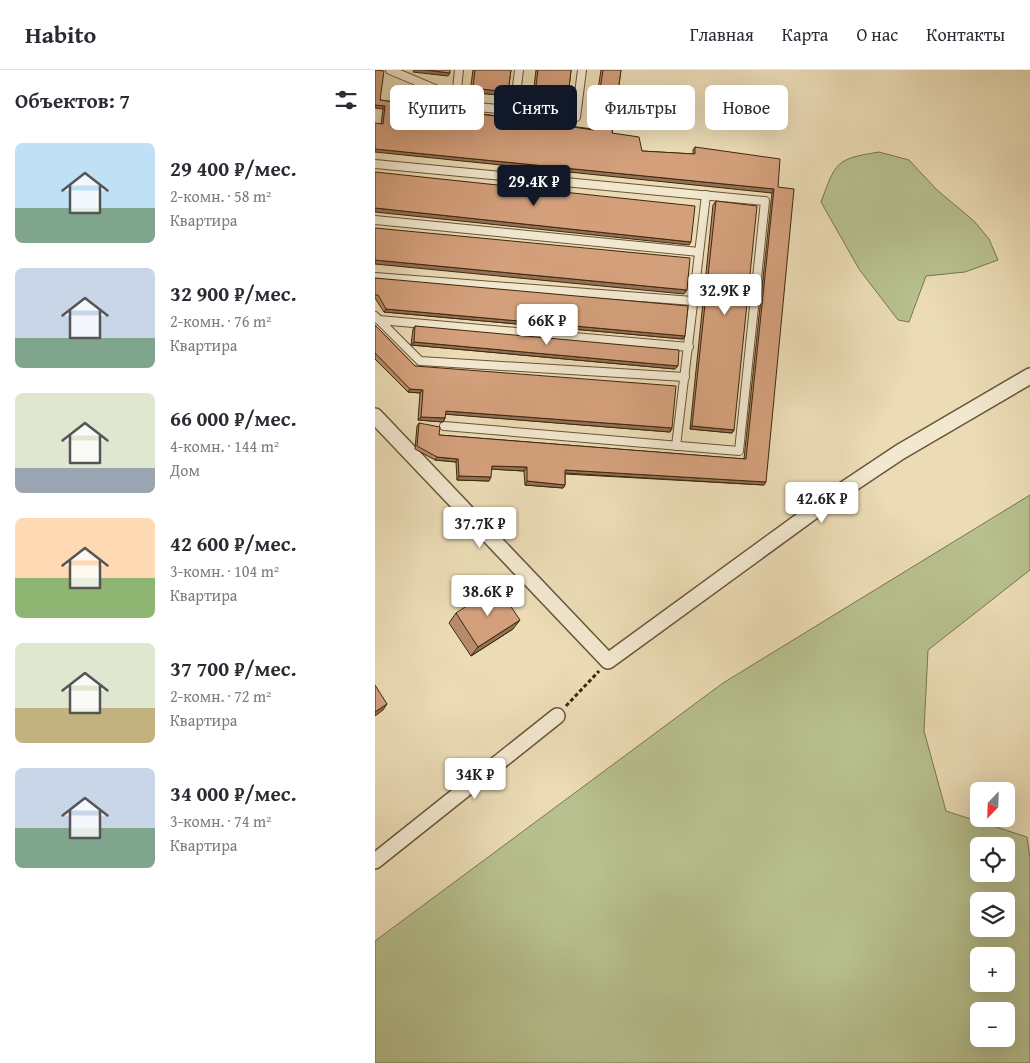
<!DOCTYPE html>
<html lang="ru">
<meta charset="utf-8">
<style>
:root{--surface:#fff;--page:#f7f7f7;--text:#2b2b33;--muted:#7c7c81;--line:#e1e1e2;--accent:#111827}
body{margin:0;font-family:"Gentium Book Plus",serif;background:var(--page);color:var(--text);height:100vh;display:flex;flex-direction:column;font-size:19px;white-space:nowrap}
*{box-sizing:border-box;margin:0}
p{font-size:16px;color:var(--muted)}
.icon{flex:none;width:28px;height:28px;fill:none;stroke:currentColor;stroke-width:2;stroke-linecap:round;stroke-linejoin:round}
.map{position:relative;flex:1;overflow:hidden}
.details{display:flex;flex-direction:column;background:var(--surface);width:375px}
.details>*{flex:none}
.hud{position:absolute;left:15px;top:15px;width:475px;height:45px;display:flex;gap:10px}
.needle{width:32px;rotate:203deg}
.buttons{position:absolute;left:595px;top:712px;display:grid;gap:10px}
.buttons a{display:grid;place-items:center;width:45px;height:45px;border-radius:8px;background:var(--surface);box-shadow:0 5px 20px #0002;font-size:25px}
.price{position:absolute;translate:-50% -42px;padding:0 11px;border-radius:5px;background:#fff;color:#222;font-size:16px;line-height:32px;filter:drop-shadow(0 1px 2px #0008)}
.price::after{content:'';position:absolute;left:50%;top:30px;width:15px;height:11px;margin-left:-8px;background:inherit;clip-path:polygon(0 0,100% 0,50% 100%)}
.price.active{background:var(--accent);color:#fff}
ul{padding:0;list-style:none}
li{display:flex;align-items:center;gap:15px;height:125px;padding:0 15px}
li span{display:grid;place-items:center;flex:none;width:140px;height:100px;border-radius:8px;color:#555}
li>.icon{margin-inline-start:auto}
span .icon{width:60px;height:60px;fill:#fffc;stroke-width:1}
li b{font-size:21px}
h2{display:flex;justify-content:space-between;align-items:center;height:60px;padding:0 15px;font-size:21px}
.tag{padding:0 18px;border-radius:8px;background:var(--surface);box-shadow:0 5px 20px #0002;font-size:18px;line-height:45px}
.tag.active{background:var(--accent);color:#fff}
header{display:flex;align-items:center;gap:30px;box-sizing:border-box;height:70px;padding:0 25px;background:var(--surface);border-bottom:1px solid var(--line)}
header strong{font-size:24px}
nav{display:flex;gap:28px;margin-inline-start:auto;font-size:18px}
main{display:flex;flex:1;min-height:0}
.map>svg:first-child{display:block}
.green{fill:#b7c08e;stroke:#7a744e;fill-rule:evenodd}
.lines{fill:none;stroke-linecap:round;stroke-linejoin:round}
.service-casing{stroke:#695537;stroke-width:10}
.minor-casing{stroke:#695537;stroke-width:18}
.path{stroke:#3e280d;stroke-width:3;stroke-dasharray:4 2.5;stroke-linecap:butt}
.service{stroke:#f2e8d0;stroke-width:8}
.minor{stroke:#f2e8d0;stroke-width:15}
.wall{fill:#b68a6b;stroke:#3e280d}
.shaded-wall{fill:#947057;stroke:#3e280d}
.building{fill:#d4a07c;stroke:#3e280d}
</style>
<header>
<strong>Habito</strong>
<nav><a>Главная</a><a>Карта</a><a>О нас</a><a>Контакты</a></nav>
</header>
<main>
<section class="details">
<h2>Объектов: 7<svg class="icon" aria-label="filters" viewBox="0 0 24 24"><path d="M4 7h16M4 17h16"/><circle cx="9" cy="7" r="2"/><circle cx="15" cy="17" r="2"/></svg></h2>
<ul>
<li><span style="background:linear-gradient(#bfe0f5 65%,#7fa58c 0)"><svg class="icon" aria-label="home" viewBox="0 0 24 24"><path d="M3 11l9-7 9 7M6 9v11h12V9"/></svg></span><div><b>29 400 ₽/мес.</b><p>2-комн. · 58 m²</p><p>Квартира</p></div></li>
<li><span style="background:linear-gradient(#c9d6e8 70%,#7fa58c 0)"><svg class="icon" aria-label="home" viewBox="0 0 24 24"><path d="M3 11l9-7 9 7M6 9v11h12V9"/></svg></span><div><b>32 900 ₽/мес.</b><p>2-комн. · 76 m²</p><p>Квартира</p></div></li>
<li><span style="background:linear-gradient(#dfe7d0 75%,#9aa5b1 0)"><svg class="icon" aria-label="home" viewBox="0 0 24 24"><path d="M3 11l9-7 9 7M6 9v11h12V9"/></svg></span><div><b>66 000 ₽/мес.</b><p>4-комн. · 144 m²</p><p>Дом</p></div></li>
<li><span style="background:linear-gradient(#ffd9b3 60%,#8fb573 0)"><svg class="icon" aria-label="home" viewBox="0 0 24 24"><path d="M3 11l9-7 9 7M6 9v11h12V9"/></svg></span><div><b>42 600 ₽/мес.</b><p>3-комн. · 104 m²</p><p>Квартира</p></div></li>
<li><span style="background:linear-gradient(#dfe7d0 65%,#c2b280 0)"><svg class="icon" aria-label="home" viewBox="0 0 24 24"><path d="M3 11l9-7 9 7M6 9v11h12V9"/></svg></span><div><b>37 700 ₽/мес.</b><p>2-комн. · 72 m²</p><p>Квартира</p></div></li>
<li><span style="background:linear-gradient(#c9d6e8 60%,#7fa58c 0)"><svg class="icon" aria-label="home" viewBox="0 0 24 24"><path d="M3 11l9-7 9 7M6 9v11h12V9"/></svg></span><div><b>34 000 ₽/мес.</b><p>3-комн. · 74 m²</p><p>Квартира</p></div></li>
</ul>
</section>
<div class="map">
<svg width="655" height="993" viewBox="0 0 655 993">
<rect width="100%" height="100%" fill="#ebdcb6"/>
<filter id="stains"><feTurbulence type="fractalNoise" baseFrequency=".004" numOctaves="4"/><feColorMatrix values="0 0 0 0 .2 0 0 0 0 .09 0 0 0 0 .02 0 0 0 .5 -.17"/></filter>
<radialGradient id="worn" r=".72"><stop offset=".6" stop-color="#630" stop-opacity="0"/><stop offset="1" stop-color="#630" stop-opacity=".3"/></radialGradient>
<!-- green -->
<g class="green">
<path d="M504 82 534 90 562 120 599 151 614 169 623 190 590 202 551 206 534 252 523 250 484 199 446 132C461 92 460 89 504 82Z"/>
<path d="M655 425V500L553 580 549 661 571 741 652 767 655 788V993H0V871L348 613ZM604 776H631V804H604ZM604 831H631V859H604ZM604 886H631V914H604ZM604 941H631V969H604Z"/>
</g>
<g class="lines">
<defs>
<g id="service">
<polyline points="15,0 103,37 201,47 207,0"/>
<polyline points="81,28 84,0"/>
<polyline points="139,41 144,0"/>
<polyline points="0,94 390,131 364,381 69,356"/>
<polyline points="0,150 324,182"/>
<polyline points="0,207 318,231"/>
<polyline points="0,246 45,291 310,307"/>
<polyline points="4,250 314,277"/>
<polyline points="301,376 331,125"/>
</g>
<g id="minor">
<polyline points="0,346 233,591 465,422 525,382 655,306"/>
<polyline points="0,791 182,646"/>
</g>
</defs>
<!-- service casing -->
<use href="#service" class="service-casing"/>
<!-- minor casing -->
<use href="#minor" class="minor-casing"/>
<!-- path -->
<polyline class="path" points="191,636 224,601"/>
<!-- service -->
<use href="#service" class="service"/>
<!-- minor -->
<use href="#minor" class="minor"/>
</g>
<!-- wall -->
<g class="wall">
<polygon points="98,0 136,0 133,22 131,26 95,22"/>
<polygon points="161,0 196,0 192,36 190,39 157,35"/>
<polygon points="226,0 246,0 237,63 267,81 318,84 318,80 320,77 403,117 389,415 190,404 190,415 188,418 150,415 149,401 116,399 114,411 82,410 81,392 60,390 40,379 42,356 44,353 64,365 369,389 397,123 6,54 8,39 5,30 217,59"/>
<polygon points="341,131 359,360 357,363 315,359 338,135"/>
<polygon points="0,208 310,266 308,269 9,242 0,228"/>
<polygon points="0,255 40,296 297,358 295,362 70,344 70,348 68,352 43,350 45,323 33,322 0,289"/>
<polygon points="40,256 303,296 300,299 36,275 38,259"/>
<polygon points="81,543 138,559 96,586 74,553"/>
</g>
<!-- shaded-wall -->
<g class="shaded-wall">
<polygon points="39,0 51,0 75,3 73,6 38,2"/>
<polygon points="98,18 133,22 131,26 95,22"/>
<polygon points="159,32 192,36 190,39 157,35"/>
<polygon points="0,35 10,36 8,39 0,38"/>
<polygon points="0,79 399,119 397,123 0,82"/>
<polygon points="0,138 316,172 314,175 0,142"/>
<polygon points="0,190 312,220 309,224 0,194"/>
<polygon points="11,239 310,266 308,269 9,242"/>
<polygon points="39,272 303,296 300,299 36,275"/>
<polygon points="35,319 48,320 45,323 33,322"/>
<polygon points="71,341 297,358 295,362 68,344"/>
<polygon points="46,347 70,348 68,352 43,350"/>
<polygon points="317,356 359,360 357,363 315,359"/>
<polygon points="62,387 83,389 81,392 60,390"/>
<polygon points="117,396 152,397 149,401 114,399"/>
<polygon points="190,400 391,412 389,415 188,403"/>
<polygon points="84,406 116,407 114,411 82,410"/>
<polygon points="152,411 190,415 188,418 150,415"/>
<polygon points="145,550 138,559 96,586 103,577"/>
<polygon points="12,634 8,640 0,646 0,642"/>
</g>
<!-- building -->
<g class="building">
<polygon points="0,0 9,1 5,30 219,60 228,0 246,0 237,63 264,67 267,81 320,84 320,77 405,89 403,117 419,119 391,412 190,400 190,415 152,411 152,397 117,396 116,407 84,406 83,389 62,387 42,376 44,353 65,357 64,365 371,389 399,119 0,79 0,53 8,54 10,36 0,35"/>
<polygon points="51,0 75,0 75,3"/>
<polygon points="100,0 136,0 133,22 98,18"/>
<polygon points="163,0 196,0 192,36 159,32"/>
<polygon points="0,102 320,136 316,172 0,138"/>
<polygon points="341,131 382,136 359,360 317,356"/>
<polygon points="0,158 315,188 312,220 0,190"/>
<polygon points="0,208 313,236 310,266 11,239 3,225 0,225"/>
<polygon points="0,255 40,296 301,316 297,358 71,341 70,348 46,347 48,320 35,319 0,283"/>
<polygon points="40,256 304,280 303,296 39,272"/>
<polygon points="122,516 145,550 103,577 81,543"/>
<polygon points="0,615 12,634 0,642"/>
</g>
<rect width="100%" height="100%" filter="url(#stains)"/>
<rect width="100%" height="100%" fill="url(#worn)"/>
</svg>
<div class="buttons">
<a><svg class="needle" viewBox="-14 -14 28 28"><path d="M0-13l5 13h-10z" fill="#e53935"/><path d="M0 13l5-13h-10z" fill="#7c7c81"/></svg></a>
<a><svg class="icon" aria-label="locate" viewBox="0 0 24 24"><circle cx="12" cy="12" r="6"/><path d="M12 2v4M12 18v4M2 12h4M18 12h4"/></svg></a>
<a><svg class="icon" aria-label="layers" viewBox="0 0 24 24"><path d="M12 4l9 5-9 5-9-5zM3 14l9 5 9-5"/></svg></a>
<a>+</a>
<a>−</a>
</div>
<b class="price active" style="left:159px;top:137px">29.4K ₽</b>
<b class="price" style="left:350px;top:246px">32.9K ₽</b>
<b class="price" style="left:172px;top:276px">66K ₽</b>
<b class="price" style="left:447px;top:454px">42.6K ₽</b>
<b class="price" style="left:105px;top:479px">37.7K ₽</b>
<b class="price" style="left:113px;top:547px">38.6K ₽</b>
<b class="price" style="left:100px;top:730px">34K ₽</b>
<div class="hud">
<a class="tag">Купить</a>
<a class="tag active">Снять</a>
<a class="tag">Фильтры</a>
<a class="tag">Новое</a>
</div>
</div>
</main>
